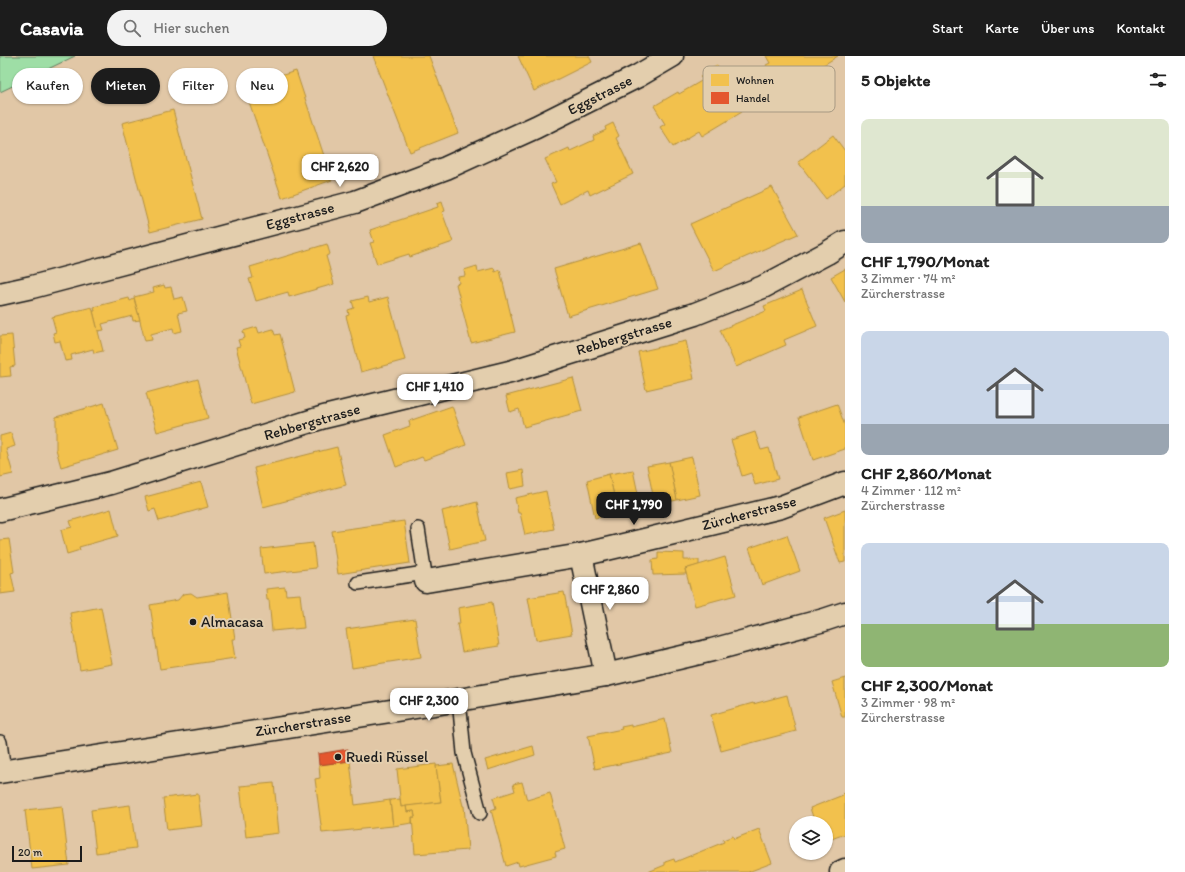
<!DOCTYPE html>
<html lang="de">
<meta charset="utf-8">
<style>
:root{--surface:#fff;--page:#f2f2f2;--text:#222;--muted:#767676;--accent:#1c1c1c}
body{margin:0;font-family:Itim,sans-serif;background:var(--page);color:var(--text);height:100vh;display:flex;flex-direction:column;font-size:15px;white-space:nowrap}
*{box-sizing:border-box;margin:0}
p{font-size:13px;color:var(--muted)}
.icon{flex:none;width:22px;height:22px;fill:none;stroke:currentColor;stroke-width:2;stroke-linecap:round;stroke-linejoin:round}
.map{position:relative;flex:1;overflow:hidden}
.details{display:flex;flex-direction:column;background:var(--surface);width:340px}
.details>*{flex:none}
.top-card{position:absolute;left:12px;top:12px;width:380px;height:36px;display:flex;gap:8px}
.fabs{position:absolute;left:789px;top:760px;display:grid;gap:8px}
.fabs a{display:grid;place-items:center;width:44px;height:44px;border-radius:50%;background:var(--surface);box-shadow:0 1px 3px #0004;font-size:20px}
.scale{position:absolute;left:12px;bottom:10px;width:70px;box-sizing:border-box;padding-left:4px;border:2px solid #1c1c1c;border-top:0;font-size:11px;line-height:14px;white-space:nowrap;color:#1c1c1c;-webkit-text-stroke:3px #e3cead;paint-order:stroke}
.price{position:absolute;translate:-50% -34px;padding:0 9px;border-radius:8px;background:#fff;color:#222;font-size:13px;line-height:26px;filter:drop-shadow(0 1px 2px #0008)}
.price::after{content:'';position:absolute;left:50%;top:24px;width:12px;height:9px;margin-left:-6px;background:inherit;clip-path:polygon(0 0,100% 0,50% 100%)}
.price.active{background:var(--accent);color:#fff}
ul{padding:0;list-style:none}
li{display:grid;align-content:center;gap:8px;height:212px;padding:0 16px}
li span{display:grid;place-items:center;height:124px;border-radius:8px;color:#555}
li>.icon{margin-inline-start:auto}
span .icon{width:72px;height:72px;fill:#fffc;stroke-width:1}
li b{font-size:17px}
h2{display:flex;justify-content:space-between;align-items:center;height:48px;padding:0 16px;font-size:17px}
.pill{padding:0 14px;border-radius:18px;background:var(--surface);box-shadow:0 1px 3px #0004;font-size:14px;line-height:36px}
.pill.active{background:var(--accent);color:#fff}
header{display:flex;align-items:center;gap:24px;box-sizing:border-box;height:56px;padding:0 20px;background:var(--accent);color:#fff}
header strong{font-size:19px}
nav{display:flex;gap:22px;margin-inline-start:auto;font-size:14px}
.search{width:280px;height:36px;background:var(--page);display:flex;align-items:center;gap:10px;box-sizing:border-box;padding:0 14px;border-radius:22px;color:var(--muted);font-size:15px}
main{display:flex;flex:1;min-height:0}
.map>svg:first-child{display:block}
.green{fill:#9edea6;stroke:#5d7d61}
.homes{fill:#f2c14e;stroke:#b2903f}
.shops{fill:#e4572e;stroke:#a84529}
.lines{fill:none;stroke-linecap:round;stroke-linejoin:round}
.service-casing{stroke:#1c1c1c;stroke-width:16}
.minor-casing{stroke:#1c1c1c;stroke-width:25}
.secondary-casing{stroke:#1c1c1c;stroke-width:25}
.service{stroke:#e3cead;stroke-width:13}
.minor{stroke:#e3cead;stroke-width:22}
.secondary{stroke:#e3cead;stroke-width:22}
.poi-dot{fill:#1c1c1c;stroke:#e3cead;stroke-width:1.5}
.labels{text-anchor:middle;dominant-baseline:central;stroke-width:4;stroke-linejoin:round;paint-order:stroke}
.street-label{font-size:15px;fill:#1c1c1c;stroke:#e3cead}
.poi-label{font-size:15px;fill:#1c1c1c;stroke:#e3cead;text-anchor:start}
.key{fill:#e3cead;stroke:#a79982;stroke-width:1}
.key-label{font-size:11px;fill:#1c1c1c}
</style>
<header>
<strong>Casavia</strong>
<div class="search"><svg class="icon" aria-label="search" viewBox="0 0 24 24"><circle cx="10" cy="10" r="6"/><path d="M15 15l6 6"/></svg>Hier suchen</div>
<nav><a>Start</a><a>Karte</a><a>Über uns</a><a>Kontakt</a></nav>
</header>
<main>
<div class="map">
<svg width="845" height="816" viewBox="0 0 845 816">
<rect width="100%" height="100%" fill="#e1c7a6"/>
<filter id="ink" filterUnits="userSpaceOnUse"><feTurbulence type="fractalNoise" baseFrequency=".025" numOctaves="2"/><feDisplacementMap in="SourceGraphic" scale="8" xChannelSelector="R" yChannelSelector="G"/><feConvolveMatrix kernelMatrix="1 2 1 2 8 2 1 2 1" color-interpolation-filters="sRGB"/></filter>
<g filter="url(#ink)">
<!-- green -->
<polygon class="green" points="0,0 75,0 0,36"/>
<!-- homes -->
<g class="homes">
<polygon points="373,0 429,0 458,77 410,96"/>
<polygon points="518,0 589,0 592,6 534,35"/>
<polygon points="766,0 838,0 807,19 803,12 782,26 781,24 777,27 766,9 770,7"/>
<polygon points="717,9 722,17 720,19 742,56 702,80 699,75 673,91 660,71 665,68 654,50 678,36 679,38 703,24 700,21 712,14 711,12"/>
<polygon points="296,15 332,124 282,142 244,31"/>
<polygon points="173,54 202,163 150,176 122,67"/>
<polygon points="613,67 619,80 616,82 633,118 590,139 588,134 560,148 551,128 556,126 545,103 569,92 570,95 594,84 593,80 606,74 605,71"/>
<polygon points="833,79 845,95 845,128 826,143 798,106"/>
<polygon points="772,131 798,178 714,215 690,168"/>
<polygon points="442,145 445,155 442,156 453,186 410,201 409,198 377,208 370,187 374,186 370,174 438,151 437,147"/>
<polygon points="641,187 658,233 568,260 554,213"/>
<polygon points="327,188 330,198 326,200 334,228 289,241 288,236 256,245 249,223 253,222 250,211"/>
<polygon points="477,210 478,216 494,212 495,216 500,214 515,276 471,287 456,228 459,227 458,221 465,220 464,214"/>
<polygon points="845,213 845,246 831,221"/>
<polygon points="164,229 165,232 171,231 174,243 183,241 187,255 178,257 182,275 174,277 173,272 151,278 152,284 145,285 134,241 154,236 153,232"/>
<polygon points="802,234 817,270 784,284 786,289 736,311 720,274 766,255 764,250"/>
<polygon points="368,241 369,246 388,241 405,304 361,316 346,260 349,259 348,254 354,252 352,245"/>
<polygon points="129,242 130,245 134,243 140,264 133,265 132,260 102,268 104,274 98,275 93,255 95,255 94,251"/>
<polygon points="92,251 103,295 94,297 93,293 71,299 72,304 65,305 60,285 55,286 53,277 56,276 52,261"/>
<polygon points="257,271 259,277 273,273 275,279 280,278 295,336 251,348 236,291 240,290 238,284 245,282 243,275"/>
<polygon points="12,279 15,310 10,311 11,320 0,321 0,280"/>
<polygon points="686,285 694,323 646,334 638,296"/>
<polygon points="573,322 582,355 524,371 519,353 510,356 506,340"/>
<polygon points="198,323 208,362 157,376 146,337"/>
<polygon points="104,347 118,394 61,411 56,393 56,361"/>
<polygon points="837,348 845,370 845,393 813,404 799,361"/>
<polygon points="452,350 466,389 424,404 422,401 396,411 385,379 410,370 409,365"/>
<polygon points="755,376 761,394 769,392 778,423 755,429 751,417 742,420 731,384"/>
<polygon points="11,377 15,390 6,393 13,418 0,421 0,380"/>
<polygon points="337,391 346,429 263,451 254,412"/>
<polygon points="692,401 700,439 677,444 669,406"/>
<polygon points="669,406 677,444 655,449 647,410"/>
<polygon points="523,414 525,430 510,433 507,417"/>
<polygon points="633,414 641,452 618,457 609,418"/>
<polygon points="609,418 618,457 595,462 587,424"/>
<polygon points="201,426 208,451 159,465 155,453 149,455 145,441"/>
<polygon points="546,435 554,473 525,479 520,457 518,457 515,442"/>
<polygon points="477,446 485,485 450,493 442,455"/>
<polygon points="111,453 118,480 79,491 80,494 67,498 61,474 72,471 70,465"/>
<polygon points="845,454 845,506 840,507 824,462"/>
<polygon points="404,465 410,507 338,518 332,475"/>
<polygon points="787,479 800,515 762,529 749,492"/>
<polygon points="9,483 14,516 11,517 15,536 0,538 0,484"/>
<polygon points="313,487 316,512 264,518 261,493"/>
<polygon points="658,496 684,497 684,504 699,504 699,509 685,513 686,518 653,519 652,504 658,503"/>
<polygon points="725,501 736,539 695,550 685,513"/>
<polygon points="285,531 286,539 300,538 304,572 272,575 269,544 267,544 266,533"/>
<polygon points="228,536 235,583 232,583 235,602 160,613 150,549 178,544 183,538 191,537 197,541"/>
<polygon points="564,536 572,578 536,584 528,542"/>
<polygon points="492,546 499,590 462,596 457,568 460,568 458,552"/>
<polygon points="101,551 112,608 80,614 70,557"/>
<polygon points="415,563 421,601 352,612 346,573"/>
<polygon points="845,622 845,661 842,661 832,626"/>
<polygon points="787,639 796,675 721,695 711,659 753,647 753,648"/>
<polygon points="665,663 672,697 595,713 588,680 622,673 621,671 631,669 631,671"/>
<polygon points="533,690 535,699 488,714 485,704"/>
<polygon points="350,705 355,749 390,744 393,770 322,777 315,723 320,722 319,709"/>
<polygon points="436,708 441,746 401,751 397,713"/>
<polygon points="453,708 463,750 464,750 468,794 415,798 412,761 415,761 414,755 407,756 406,750 441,746 436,710"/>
<polygon points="522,726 527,744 550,737 565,793 555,796 556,800 519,810 518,806 506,810 491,754 496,752 493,742 515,735 513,728"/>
<polygon points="274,727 279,777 246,781 240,730"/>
<polygon points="845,737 845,778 826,785 826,767 815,767 810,752 843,739 842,738"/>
<polygon points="198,738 202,770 167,774 163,742"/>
<polygon points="400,743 401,751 406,750 407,756 414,755 415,761 412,761 412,767 393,770 390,744"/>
<polygon points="130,749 136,792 96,797 91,754"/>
<polygon points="62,750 69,809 32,813 25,754"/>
<polygon points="759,773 772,807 748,816 648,816 665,809 665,806 674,803 675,806 724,786 723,784 733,780 734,783"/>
</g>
<!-- shops -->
<polygon class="shops" points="348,693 350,705 319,709 318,698"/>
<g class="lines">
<defs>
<g id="service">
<polyline points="418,473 426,525"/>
<polyline points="358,527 425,517"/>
<polyline points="459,643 464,697 480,757"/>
<polyline points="0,686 4,716"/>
</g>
<g id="minor">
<polyline points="0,238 32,231 355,146 446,112 536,71 638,20 672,0"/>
<polyline points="0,454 111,427 324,361 510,316 695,258 763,231 827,197 845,186"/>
<polyline points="581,499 606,619"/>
<polyline points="426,525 581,499 632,487 781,451 845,427"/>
<polyline points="841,816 845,814"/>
</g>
<polyline id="secondary" points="0,716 435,648 606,619 712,594 824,564 845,557"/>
</defs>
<!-- service casing -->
<use href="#service" class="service-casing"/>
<!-- minor casing -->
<use href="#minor" class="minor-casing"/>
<!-- secondary casing -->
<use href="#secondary" class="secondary-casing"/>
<!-- service -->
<use href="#service" class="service"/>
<!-- minor -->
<use href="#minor" class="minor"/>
<!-- secondary -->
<use href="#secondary" class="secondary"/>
</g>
</g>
<!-- markers -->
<g class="poi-dot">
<circle cx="193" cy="566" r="4"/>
<circle cx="338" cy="701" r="4"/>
</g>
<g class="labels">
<!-- street labels -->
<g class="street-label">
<text transform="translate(600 39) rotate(-27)">Eggstrasse</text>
<text transform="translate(300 160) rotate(-15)">Eggstrasse</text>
<text transform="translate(624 280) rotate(-17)">Rebbergstrasse</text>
<text transform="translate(312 366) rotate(-16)">Rebbergstrasse</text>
<text transform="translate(749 457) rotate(-15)">Zürcherstrasse</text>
<text transform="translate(303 668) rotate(-9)">Zürcherstrasse</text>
</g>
<!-- poi labels -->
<g class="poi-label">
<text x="201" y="566">Almacasa</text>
<text x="346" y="701">Ruedi Rüssel</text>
</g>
</g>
<!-- legend -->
<rect x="703" y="10" width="132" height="46" rx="6" class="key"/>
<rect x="711" y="18" width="18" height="12" fill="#f2c14e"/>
<rect x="711" y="36" width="18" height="12" fill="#e4572e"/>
<g class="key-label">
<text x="736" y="28">Wohnen</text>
<text x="736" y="46">Handel</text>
</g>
</svg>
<div class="fabs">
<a><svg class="icon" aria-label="layers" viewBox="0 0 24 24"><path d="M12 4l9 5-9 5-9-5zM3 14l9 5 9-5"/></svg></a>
</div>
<div class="scale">20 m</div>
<b class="price" style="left:340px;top:132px">CHF 2,620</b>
<b class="price" style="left:435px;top:352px">CHF 1,410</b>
<b class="price active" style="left:634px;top:470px">CHF 1,790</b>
<b class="price" style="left:610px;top:555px">CHF 2,860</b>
<b class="price" style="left:429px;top:666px">CHF 2,300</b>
<div class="top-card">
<a class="pill">Kaufen</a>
<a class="pill active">Mieten</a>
<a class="pill">Filter</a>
<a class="pill">Neu</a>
</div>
</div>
<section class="details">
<h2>5 Objekte<svg class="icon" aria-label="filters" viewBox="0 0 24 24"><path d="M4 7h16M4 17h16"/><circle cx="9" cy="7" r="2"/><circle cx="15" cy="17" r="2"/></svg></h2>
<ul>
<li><span style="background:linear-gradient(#dfe7d0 70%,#9aa5b1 0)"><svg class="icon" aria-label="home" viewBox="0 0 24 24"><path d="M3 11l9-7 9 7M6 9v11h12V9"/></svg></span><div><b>CHF 1,790/Monat</b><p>3 Zimmer · 74 m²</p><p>Zürcherstrasse</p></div></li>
<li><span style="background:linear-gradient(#c9d6e8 75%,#9aa5b1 0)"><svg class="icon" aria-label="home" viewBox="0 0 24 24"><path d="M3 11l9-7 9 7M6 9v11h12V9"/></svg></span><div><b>CHF 2,860/Monat</b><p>4 Zimmer · 112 m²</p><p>Zürcherstrasse</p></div></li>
<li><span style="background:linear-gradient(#c9d6e8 65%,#8fb573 0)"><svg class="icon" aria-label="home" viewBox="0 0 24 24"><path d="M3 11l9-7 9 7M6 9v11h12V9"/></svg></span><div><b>CHF 2,300/Monat</b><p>3 Zimmer · 98 m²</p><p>Zürcherstrasse</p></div></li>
</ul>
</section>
</main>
